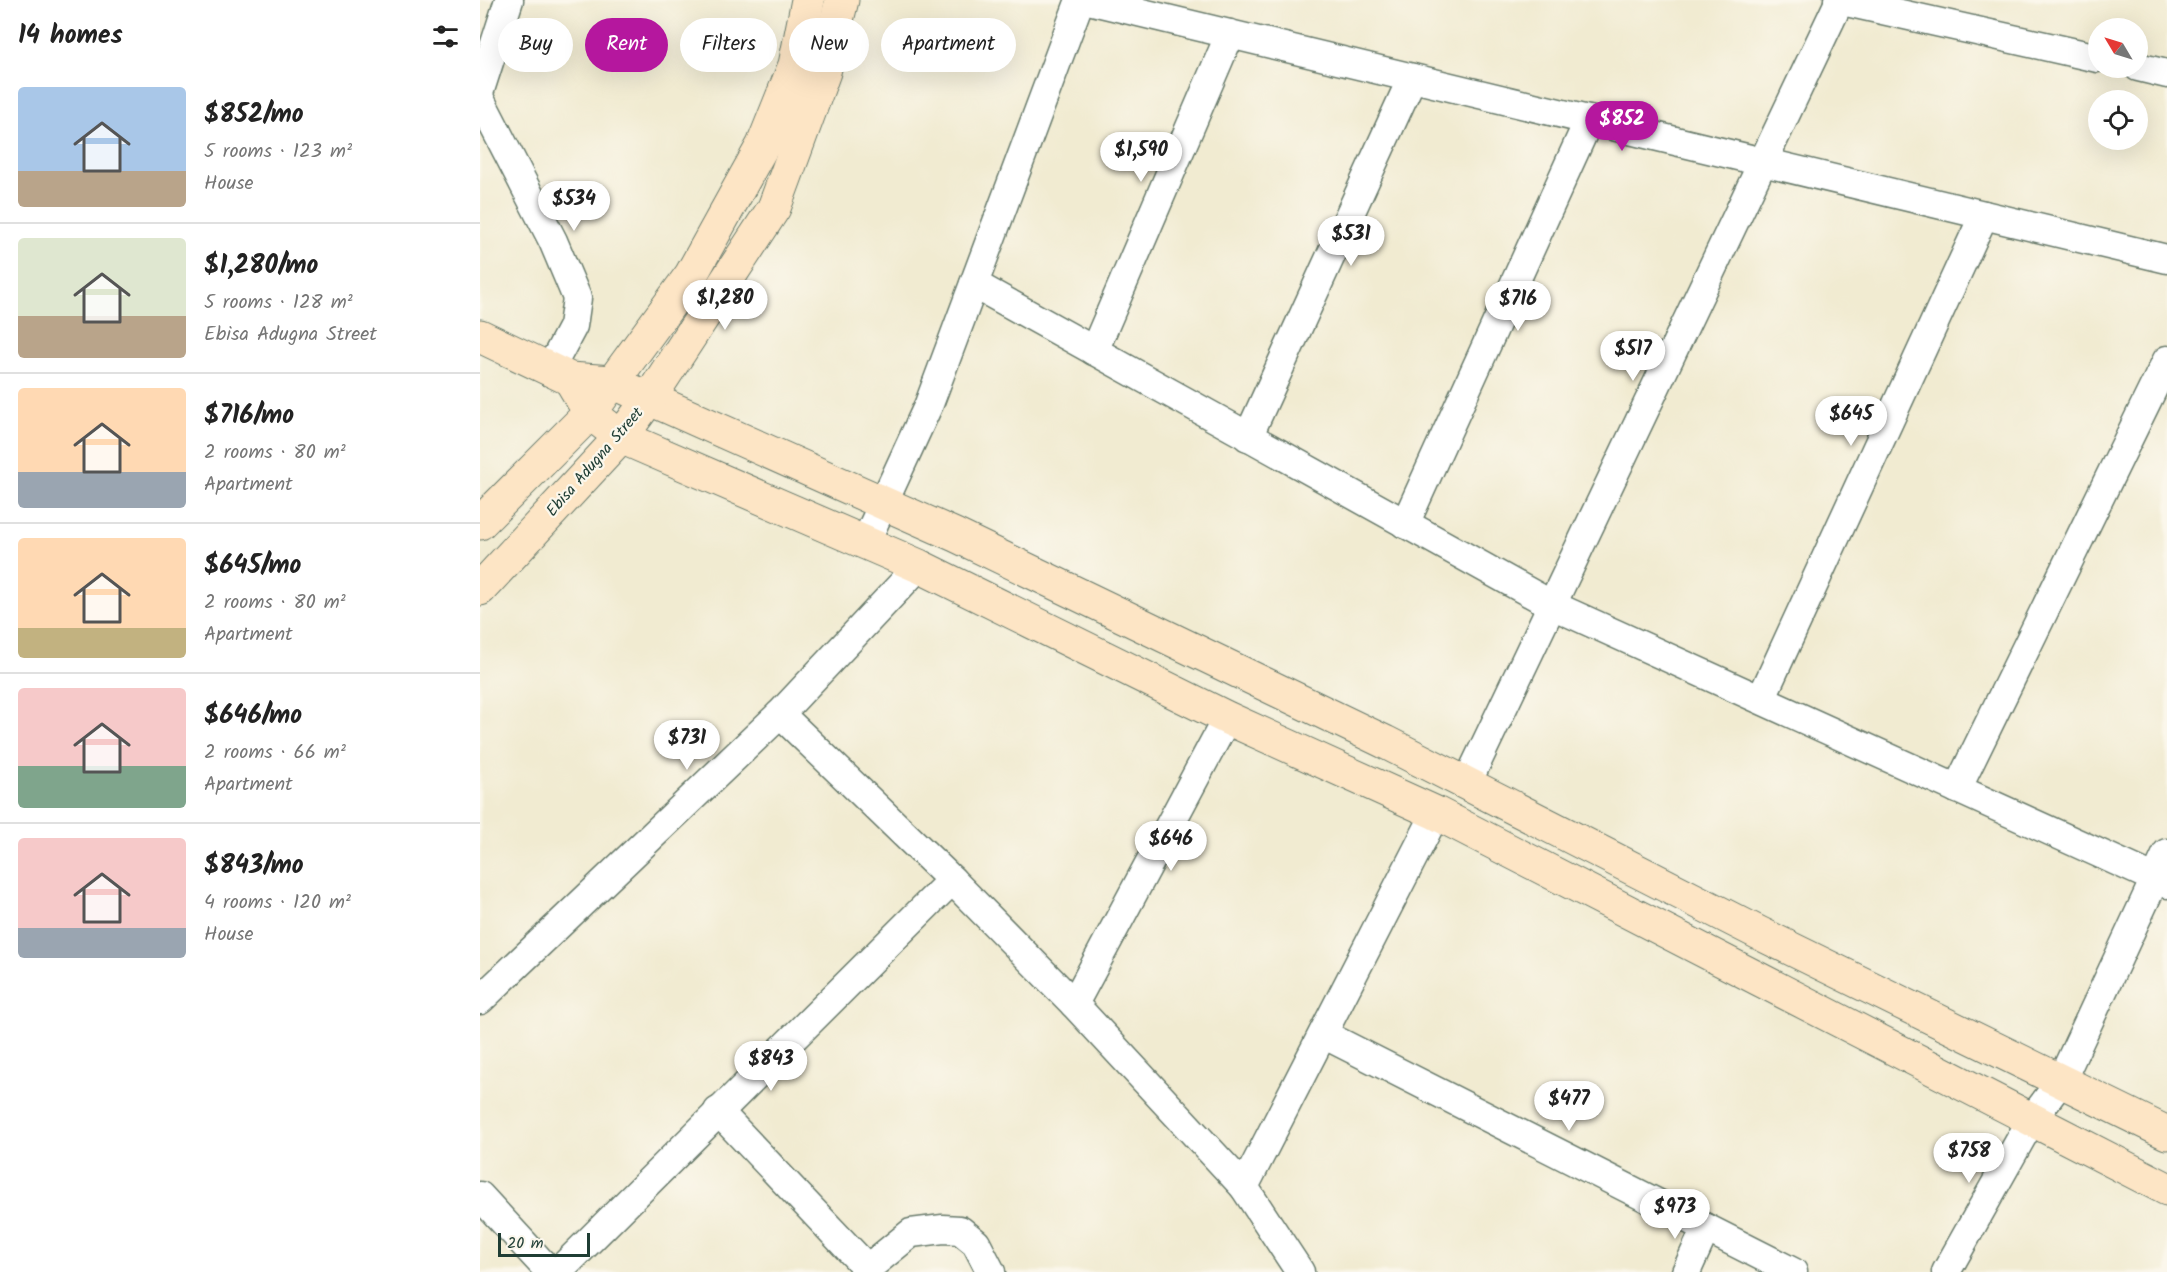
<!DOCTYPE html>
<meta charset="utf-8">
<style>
:root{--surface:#fff;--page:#f2f2f2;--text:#222;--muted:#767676;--line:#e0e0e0;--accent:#b5179e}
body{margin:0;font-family:Kalam,sans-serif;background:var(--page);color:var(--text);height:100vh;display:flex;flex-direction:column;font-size:22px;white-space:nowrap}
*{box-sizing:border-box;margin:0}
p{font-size:20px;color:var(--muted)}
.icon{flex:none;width:33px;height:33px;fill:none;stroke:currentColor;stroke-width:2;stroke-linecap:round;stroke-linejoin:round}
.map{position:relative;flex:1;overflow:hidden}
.drawer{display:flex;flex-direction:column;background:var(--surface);width:480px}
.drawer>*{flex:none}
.banner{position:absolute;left:18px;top:18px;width:570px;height:54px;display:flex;gap:12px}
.needle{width:39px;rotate:308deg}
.controls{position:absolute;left:1608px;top:18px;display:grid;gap:12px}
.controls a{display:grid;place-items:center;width:60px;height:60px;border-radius:50%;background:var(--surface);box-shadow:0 6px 24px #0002;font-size:30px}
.scale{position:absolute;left:18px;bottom:15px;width:92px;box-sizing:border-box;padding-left:6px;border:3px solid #1f3d34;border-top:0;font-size:16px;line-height:21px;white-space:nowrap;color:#1f3d34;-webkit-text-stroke:4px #fbf7ec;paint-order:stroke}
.price{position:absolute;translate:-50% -51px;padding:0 14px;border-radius:21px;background:#fff;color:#222;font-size:20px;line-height:39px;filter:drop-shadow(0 2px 3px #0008)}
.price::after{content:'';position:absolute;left:50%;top:36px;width:18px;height:14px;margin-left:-9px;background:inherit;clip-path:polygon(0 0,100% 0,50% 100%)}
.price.on{background:var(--accent);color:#fff}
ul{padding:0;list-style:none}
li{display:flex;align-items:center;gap:18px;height:150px;padding:0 18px}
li+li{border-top:2px solid var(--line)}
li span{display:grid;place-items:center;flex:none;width:168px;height:120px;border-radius:6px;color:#555}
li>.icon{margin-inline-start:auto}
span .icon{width:72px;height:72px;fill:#fffc;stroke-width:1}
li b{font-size:26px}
h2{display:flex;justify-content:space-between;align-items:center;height:72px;padding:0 18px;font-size:26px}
.chip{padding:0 21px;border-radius:27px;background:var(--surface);box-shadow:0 6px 24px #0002;font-size:21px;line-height:54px}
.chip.on{background:var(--accent);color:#fff}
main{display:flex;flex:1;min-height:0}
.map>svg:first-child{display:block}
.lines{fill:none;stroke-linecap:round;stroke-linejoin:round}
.street-casing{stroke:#687a6b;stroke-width:31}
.secondary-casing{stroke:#687a6b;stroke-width:35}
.street{stroke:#fff;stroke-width:28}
.secondary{stroke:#fde5c5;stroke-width:33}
.labels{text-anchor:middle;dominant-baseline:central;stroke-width:4.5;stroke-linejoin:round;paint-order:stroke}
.street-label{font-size:16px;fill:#1f3d34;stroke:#fbf7ec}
</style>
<main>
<section class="drawer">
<h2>14 homes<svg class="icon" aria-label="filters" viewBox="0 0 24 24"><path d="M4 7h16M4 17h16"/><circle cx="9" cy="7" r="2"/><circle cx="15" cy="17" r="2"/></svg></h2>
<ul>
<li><span style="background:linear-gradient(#a9c7e8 70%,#b9a48a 0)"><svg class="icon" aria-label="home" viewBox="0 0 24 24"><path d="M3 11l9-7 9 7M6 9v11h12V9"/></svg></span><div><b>$852/mo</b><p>5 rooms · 123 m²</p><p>House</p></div></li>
<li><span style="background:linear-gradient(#dfe7d0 65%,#b9a48a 0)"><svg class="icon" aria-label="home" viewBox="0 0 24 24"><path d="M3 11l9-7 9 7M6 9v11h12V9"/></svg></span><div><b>$1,280/mo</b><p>5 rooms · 128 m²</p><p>Ebisa Adugna Street</p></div></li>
<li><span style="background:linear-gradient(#ffd9b3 70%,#9aa5b1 0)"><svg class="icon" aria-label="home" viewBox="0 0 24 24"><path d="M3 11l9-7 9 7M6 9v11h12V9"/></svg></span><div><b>$716/mo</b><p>2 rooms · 80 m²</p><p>Apartment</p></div></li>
<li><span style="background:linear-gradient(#ffd9b3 75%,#c2b280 0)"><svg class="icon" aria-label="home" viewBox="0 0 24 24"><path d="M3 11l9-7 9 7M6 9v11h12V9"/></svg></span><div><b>$645/mo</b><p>2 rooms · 80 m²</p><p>Apartment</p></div></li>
<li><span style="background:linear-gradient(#f6c9c9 65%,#7fa58c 0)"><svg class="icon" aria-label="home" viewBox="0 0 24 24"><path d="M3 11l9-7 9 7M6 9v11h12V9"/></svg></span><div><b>$646/mo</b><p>2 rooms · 66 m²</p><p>Apartment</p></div></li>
<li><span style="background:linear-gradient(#f6c9c9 75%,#9aa5b1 0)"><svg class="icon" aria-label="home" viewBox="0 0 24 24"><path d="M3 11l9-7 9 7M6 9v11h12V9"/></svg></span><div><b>$843/mo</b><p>4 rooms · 120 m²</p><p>House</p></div></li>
</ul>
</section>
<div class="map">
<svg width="1687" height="1272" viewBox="0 0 1687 1272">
<rect width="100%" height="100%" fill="#fbf7ec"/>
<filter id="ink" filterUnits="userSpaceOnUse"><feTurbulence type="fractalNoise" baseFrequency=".0167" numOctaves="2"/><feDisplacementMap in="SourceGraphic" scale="12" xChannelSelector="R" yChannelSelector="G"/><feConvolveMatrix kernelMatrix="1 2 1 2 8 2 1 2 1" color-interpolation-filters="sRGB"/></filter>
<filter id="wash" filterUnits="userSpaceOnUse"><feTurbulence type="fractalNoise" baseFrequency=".008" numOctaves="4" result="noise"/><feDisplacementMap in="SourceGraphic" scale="24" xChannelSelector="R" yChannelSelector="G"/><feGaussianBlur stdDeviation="1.35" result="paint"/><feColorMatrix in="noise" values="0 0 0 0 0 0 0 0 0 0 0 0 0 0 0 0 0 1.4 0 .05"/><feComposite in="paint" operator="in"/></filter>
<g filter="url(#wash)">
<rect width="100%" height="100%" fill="#f1ebd1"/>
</g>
<g filter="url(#ink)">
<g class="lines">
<defs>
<g id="street">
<polyline points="608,0 1687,259"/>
<polyline points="1358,0 1618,58"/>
<polyline points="1658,67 1687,74"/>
<polyline points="0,90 29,0"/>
<polyline points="0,99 73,241 97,298 93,326 69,371"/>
<polyline points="494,284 1072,605 1687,884"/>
<polyline points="614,351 750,34"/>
<polyline points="768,437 932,78"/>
<polyline points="925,524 1109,120"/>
<polyline points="385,543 449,404 600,0"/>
<polyline points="1281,699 1504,215"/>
<polyline points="300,714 472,880 594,1004 764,1187 820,1272"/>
<polyline points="987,783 1360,0"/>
<polyline points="1477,789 1687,360"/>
<polyline points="0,1000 300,714 439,566"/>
<polyline points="594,1004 747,718"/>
<polyline points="843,1034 1313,1272"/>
<polyline points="238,1111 387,1268"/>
<polyline points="764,1187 956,813"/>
<polyline points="0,1196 70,1272"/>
<polyline points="78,1272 472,880"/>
<polyline points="383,1272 431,1233 463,1229 480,1230 496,1243 511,1272"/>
<polyline points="1206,1272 1226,1228"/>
<polyline points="1466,1272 1552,1119 1581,1081 1687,853"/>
</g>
<g id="secondary">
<polyline points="0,336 90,379 132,382 475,535 905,742 1279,933 1687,1133"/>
<polyline points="90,379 110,413 141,437 439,566 747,718 956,813 1687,1189"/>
<polyline points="0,523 110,413 211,275 283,145 315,65 328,0"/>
<polyline points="0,589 141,437 169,399 294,208 344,72 362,0"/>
</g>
</defs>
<!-- street casing -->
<use href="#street" class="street-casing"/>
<!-- secondary casing -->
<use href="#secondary" class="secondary-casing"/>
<!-- street -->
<use href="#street" class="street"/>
<!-- secondary -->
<use href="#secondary" class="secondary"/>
</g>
</g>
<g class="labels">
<!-- street labels -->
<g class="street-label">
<text transform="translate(115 462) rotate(-49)">Ebisa Adugna Street</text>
</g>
</g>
</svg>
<div class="controls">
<a><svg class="needle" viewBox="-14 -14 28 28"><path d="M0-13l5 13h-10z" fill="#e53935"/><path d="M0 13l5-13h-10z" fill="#767676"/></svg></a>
<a><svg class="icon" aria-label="locate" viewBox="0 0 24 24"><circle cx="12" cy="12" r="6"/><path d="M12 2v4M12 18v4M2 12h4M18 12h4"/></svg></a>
</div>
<div class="scale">20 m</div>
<b class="price on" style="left:1142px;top:152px">$852</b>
<b class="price" style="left:661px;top:183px">$1,590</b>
<b class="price" style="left:94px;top:232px">$534</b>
<b class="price" style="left:871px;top:267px">$531</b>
<b class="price" style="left:245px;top:331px">$1,280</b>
<b class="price" style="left:1038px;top:332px">$716</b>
<b class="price" style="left:1153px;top:382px">$517</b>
<b class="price" style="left:1371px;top:447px">$645</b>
<b class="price" style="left:207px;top:771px">$731</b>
<b class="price" style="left:691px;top:872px">$646</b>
<b class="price" style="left:291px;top:1092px">$843</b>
<b class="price" style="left:1089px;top:1132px">$477</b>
<b class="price" style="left:1489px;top:1184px">$758</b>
<b class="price" style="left:1195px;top:1240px">$973</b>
<div class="banner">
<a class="chip">Buy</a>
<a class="chip on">Rent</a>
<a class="chip">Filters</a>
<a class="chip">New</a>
<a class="chip">Apartment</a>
</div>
</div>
</main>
